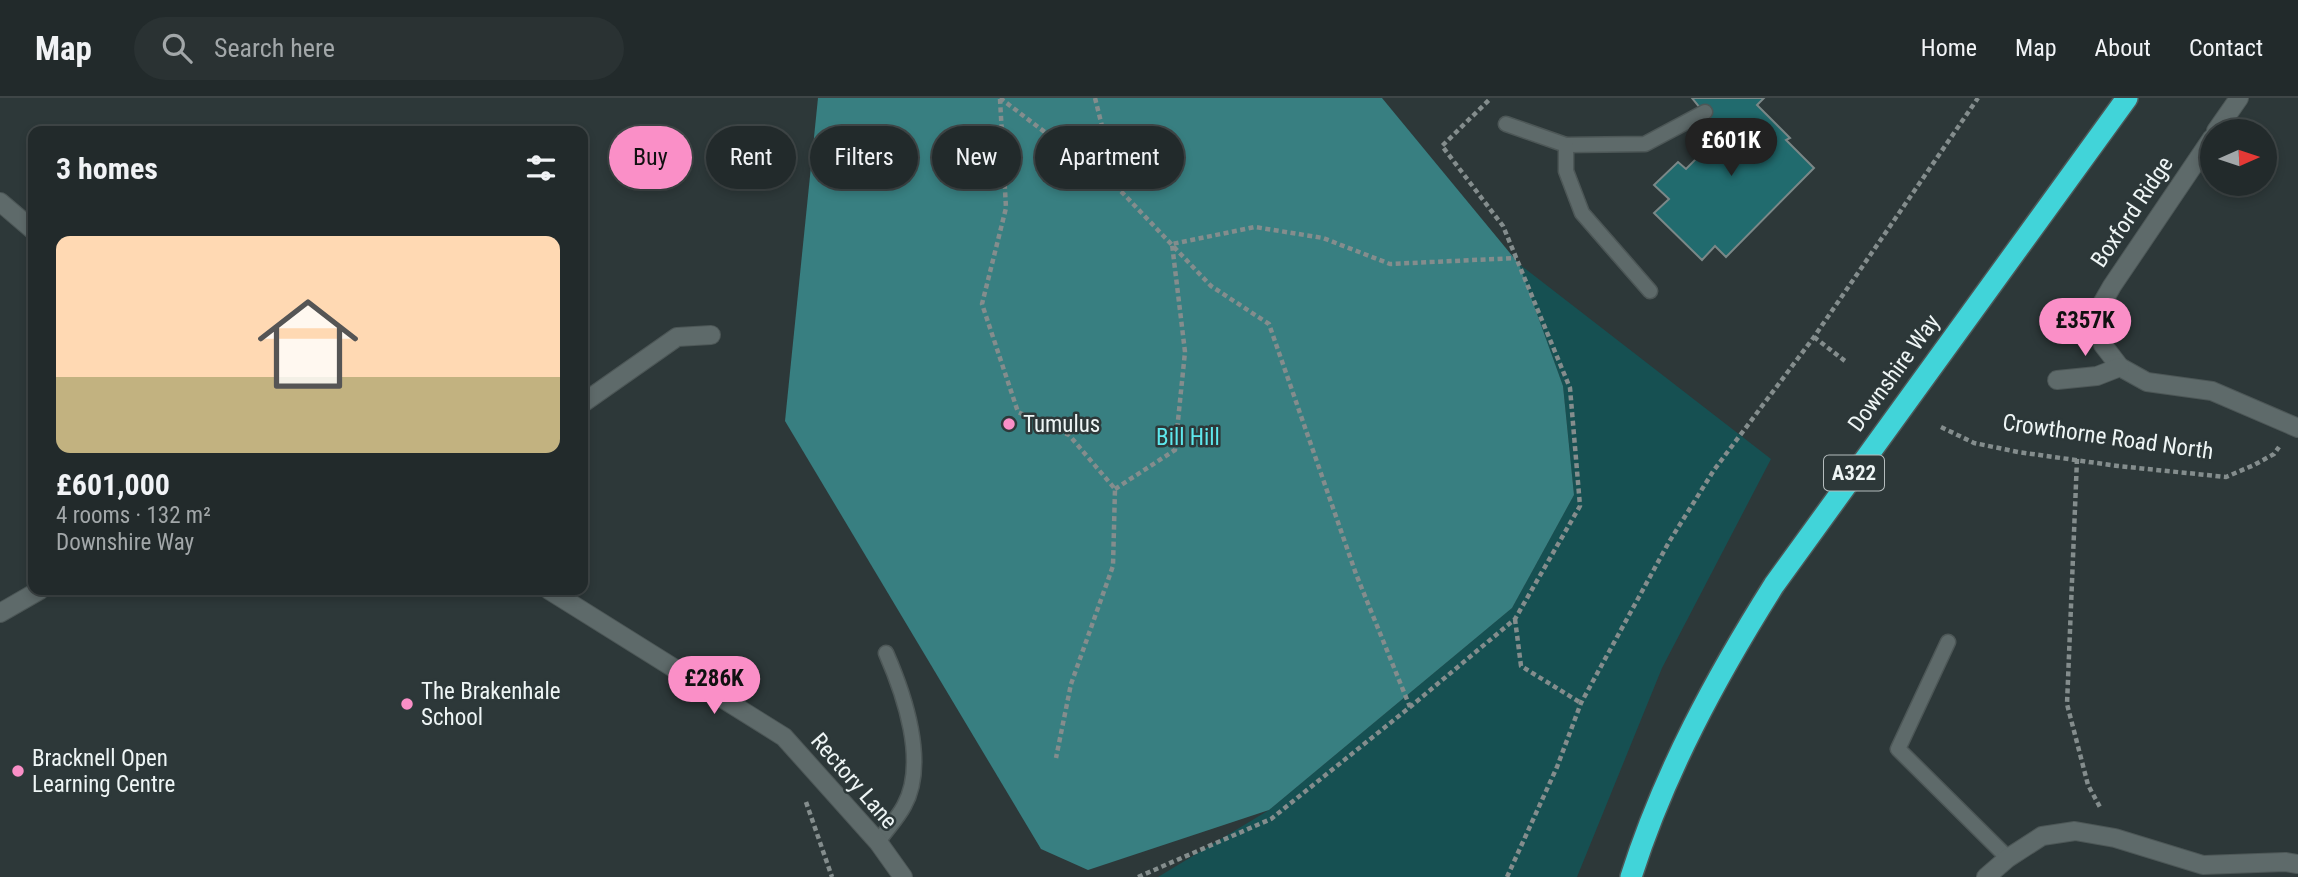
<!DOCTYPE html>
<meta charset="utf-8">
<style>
:root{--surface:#222a2b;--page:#2a3233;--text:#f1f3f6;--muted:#a2a7a9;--line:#3f4647;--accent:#fa8fc7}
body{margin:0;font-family:"Roboto Condensed",sans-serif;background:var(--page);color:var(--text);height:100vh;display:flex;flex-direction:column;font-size:26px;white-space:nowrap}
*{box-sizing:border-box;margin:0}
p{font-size:23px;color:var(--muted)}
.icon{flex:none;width:38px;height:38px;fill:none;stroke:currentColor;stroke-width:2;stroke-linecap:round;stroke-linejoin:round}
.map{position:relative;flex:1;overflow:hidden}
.side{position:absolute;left:28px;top:28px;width:560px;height:469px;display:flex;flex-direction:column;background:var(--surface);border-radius:14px;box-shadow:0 4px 10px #0003,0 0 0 2px var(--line)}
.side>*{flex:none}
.hud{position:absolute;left:609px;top:28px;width:665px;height:63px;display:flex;gap:14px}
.needle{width:46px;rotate:87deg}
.tools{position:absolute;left:2200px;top:21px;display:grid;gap:14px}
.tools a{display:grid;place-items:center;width:77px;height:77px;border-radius:50%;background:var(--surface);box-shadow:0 4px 10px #0003,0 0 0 2px var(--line);font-size:35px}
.price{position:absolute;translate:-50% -60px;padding:0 16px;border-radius:24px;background:var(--accent);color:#111;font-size:23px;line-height:46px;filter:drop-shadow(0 2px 4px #0008)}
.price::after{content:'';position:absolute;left:50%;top:42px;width:21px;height:16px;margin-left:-10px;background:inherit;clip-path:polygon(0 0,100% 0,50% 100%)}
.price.active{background:#222;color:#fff}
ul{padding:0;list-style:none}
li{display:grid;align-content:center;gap:14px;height:371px;padding:0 28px}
li span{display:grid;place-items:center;height:217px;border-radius:14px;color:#555}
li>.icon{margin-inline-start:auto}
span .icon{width:126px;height:126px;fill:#fffc;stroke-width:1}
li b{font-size:30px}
h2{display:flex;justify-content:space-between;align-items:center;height:84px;padding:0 28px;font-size:30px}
.chip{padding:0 24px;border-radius:32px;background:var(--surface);box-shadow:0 4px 10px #0003,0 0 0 2px var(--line);font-size:24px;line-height:63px}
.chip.active{background:var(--accent);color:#111}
header{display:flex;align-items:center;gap:42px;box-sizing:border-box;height:98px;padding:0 35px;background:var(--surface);border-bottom:2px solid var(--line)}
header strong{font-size:33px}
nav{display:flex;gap:38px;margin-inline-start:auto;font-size:24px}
.search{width:490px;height:63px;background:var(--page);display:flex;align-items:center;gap:18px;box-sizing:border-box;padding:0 24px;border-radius:38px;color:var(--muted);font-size:26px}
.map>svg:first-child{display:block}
.green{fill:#165052}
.forest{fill:#387f81}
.building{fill:#216b6e;stroke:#7b8888;stroke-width:2}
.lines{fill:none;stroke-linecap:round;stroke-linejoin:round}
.lane-casing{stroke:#4d5757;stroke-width:17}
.street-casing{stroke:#4d5757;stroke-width:20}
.highway-casing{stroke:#4d5757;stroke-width:24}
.path{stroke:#848d8d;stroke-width:4.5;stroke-dasharray:5 3.5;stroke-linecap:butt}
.lane{stroke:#5e6a6a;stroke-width:14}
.street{stroke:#5e6a6a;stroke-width:18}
.highway{stroke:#41d4d9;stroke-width:21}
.poi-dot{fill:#fa8fc7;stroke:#2d3839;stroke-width:2.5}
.labels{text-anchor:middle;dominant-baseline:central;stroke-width:5;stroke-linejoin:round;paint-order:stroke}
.shield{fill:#2d3839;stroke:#b4bcbd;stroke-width:2}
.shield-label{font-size:21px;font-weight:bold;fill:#eef5f5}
.street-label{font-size:23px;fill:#eef5f5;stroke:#2d3839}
.poi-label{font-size:23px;fill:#eef5f5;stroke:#2d3839;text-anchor:start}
.park-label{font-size:23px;fill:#5ee8ed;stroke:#2d3839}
</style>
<header>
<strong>Map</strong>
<div class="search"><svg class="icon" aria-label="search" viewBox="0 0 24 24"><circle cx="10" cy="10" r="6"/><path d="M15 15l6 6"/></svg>Search here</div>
<nav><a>Home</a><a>Map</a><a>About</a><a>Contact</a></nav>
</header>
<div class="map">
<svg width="2298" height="779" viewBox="0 0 2298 779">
<rect width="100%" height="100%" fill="#2d3839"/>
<!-- green -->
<polygon class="green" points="1519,166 1771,361 1662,570 1577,779 1158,779 1269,712 1512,510 1574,397 1563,288"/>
<!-- forest -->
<polygon class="forest" points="818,0 1382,0 1519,166 1563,288 1574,397 1512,510 1269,712 1088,772 1041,751 785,323"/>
<!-- building -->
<polygon class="building" points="1692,0 1764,0 1757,7 1790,40 1786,42 1814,70 1726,159 1715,148 1702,162 1654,115 1669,101 1654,87 1678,64 1686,71 1721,36"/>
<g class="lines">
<defs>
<g id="lane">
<polyline points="1506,26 1566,47 1645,46 1705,14"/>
<polyline points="1566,47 1566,73 1582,115 1650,193"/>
<polyline points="1948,544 1898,651 2008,760"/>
<path d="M878 744C886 732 897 721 904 708 928 665 904 596 886 555"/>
</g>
<g id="street">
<polyline points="2216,33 2239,0"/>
<polyline points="2212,40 2112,188 2096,216 2103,247 2120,269 2147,284 2212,293 2298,330"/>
<polyline points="0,104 33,132"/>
<polyline points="2057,282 2097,278 2120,269"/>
<polyline points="583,305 677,239 711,237"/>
<polyline points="549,492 784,639 878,744 903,779"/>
<polyline points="0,515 40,492"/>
<polyline points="1986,779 2008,760 2042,738 2075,733 2115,740 2203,767 2285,764 2298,766"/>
</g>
<path id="highway" d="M1631 779C1664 675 1716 579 1774 487L2127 0"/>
</defs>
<!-- lane casing -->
<use href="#lane" class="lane-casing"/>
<!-- street casing -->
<use href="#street" class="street-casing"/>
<!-- highway casing -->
<use href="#highway" class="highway-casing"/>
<!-- path -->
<g class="path">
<polyline points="1000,0 1117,89 1211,188 1269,226 1356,476 1410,609"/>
<polyline points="1095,0 1117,88"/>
<polyline points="1000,1 1006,110 982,206 1018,314 1069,337 1115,391 1113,468 1071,586 1056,660"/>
<polyline points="1814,239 1845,263"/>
<polyline points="1941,329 1974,345 2018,354 2118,368 2226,379 2254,367 2274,356 2279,349"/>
<polyline points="2077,361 2067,606 2088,687 2101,711"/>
<polyline points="1115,391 1175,352 1185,254 1172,146 1255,129 1323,140 1390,166 1516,160"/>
<polyline points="1515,521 1521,568 1581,605"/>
<polyline points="806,704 832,779"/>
<polyline points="1138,779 1271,721 1410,609 1515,521 1580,408 1570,290 1503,128 1442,48 1491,0"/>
<polyline points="1507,779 1557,669 1581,605 1669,444 1714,372 1814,239 1978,0"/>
</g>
<!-- lane -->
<use href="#lane" class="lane"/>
<!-- street -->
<use href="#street" class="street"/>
<!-- highway -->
<use href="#highway" class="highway"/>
</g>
<!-- markers -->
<g class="poi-dot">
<circle cx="1009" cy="326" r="7"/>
<circle cx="407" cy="606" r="7"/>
<circle cx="18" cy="673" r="7"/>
</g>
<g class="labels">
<!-- shield labels -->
<rect class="shield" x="1824" y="357.5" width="60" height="35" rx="5"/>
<g class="shield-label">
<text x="1854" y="375">A322</text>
</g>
<!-- street labels -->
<g class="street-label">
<text transform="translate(2132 114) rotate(-56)">Boxford Ridge</text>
<text transform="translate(1894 275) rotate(-54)">Downshire Way</text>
<text transform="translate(2108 339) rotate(8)">Crowthorne Road North</text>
<text transform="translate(854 683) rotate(49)">Rectory Lane</text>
</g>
<!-- poi labels -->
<g class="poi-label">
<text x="1023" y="326">Tumulus</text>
<text x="421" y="593">The Brakenhale<tspan x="421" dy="26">School</tspan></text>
<text x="32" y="660">Bracknell Open<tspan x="32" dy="26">Learning Centre</tspan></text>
</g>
<!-- park labels -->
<g class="park-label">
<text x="1188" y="339">Bill Hill</text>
</g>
</g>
</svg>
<div class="tools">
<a><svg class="needle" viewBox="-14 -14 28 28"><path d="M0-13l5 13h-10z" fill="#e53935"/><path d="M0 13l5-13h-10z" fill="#a2a7a9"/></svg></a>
</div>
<b class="price active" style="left:1731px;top:80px">£601K</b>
<b class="price" style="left:2085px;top:260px">£357K</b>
<b class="price" style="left:714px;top:618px">£286K</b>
<div class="hud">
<a class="chip active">Buy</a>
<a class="chip">Rent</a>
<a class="chip">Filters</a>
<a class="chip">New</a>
<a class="chip">Apartment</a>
</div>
<section class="side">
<h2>3 homes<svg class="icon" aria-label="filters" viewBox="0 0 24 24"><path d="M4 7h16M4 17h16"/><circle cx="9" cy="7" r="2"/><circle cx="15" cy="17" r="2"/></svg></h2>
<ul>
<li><span style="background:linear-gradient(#ffd9b3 65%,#c2b280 0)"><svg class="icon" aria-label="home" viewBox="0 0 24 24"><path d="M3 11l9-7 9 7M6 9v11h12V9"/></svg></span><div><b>£601,000</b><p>4 rooms · 132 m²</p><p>Downshire Way</p></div></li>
</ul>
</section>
</div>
